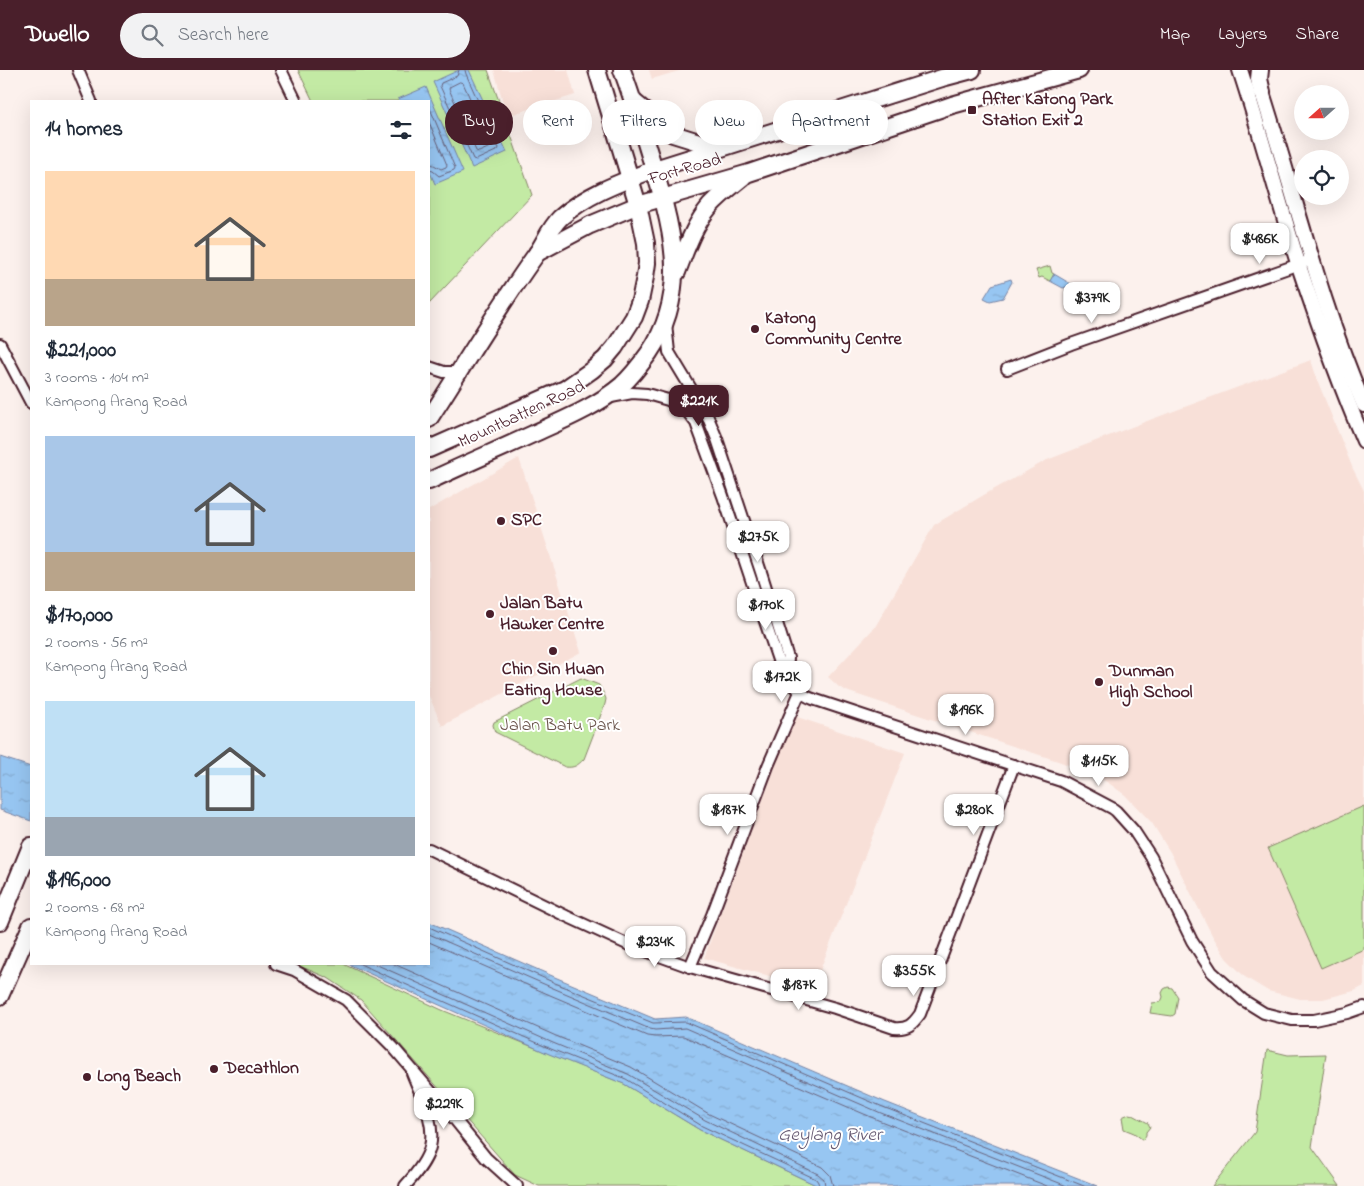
<!DOCTYPE html>
<meta charset="utf-8">
<style>
:root{--surface:#fff;--page:#f2f2f3;--text:#1f2937;--muted:#747a83;--accent:#4a1f2b}
body{margin:0;font-family:"Indie Flower",sans-serif;background:var(--page);color:var(--text);height:100vh;display:flex;flex-direction:column;font-size:19px;white-space:nowrap}
*{box-sizing:border-box;margin:0}
p{font-size:16px;color:var(--muted)}
.icon{flex:none;width:28px;height:28px;fill:none;stroke:currentColor;stroke-width:2;stroke-linecap:round;stroke-linejoin:round}
.map{position:relative;flex:1;overflow:hidden}
.panel{position:absolute;left:30px;top:30px;width:400px;height:865px;display:flex;flex-direction:column;background:var(--surface);border-radius:0px;box-shadow:0 5px 20px #0002}
.panel>*{flex:none}
.hud{position:absolute;left:445px;top:30px;width:475px;height:45px;display:flex;gap:10px}
.needle{width:32px;rotate:249deg}
.controls{position:absolute;left:1294px;top:15px;display:grid;gap:10px}
.controls a{display:grid;place-items:center;width:55px;height:55px;border-radius:50%;background:var(--surface);box-shadow:0 5px 20px #0002;font-size:25px}
.price{position:absolute;translate:-50% -42px;padding:0 11px;border-radius:10px;background:#fff;color:#222;font-size:16px;line-height:32px;filter:drop-shadow(0 1px 2px #0008)}
.price::after{content:'';position:absolute;left:50%;top:30px;width:15px;height:11px;margin-left:-8px;background:inherit;clip-path:polygon(0 0,100% 0,50% 100%)}
.price.active{background:var(--accent);color:#fff}
ul{padding:0;list-style:none}
li{display:grid;align-content:center;gap:10px;height:265px;padding:0 15px}
li span{display:grid;place-items:center;height:155px;border-radius:0px;color:#555}
li>.icon{margin-inline-start:auto}
span .icon{width:90px;height:90px;fill:#fffc;stroke-width:1}
li b{font-size:21px}
h2{display:flex;justify-content:space-between;align-items:center;height:60px;padding:0 15px;font-size:21px}
.pill{padding:0 18px;border-radius:22px;background:var(--surface);box-shadow:0 5px 20px #0002;font-size:18px;line-height:45px}
.pill.active{background:var(--accent);color:#fff}
header{display:flex;align-items:center;gap:30px;box-sizing:border-box;height:70px;padding:0 25px;background:var(--accent);color:#fff}
header strong{font-size:24px}
nav{display:flex;gap:28px;margin-inline-start:auto;font-size:18px}
.search{width:350px;height:45px;background:var(--page);display:flex;align-items:center;gap:12px;box-sizing:border-box;padding:0 18px;border-radius:28px;color:var(--muted);font-size:19px}
.map>svg:first-child{display:block}
.built{fill:#f8e0d8}
.green{fill:#c3eaa4;stroke:#868468}
.water{fill:url(#water-ripples);stroke:#7883a2}
.lines{fill:none;stroke-linecap:round;stroke-linejoin:round}
.shore{stroke:#69627b;stroke-width:1}
.street-casing{stroke:#4a1f2b;stroke-width:14}
.secondary-casing{stroke:#4a1f2b;stroke-width:18}
.primary-casing{stroke:#4a1f2b;stroke-width:20}
.street{stroke:#fff;stroke-width:10}
.secondary{stroke:#fff;stroke-width:14}
.primary{stroke:#fff;stroke-width:16}
.poi-dot{fill:#4a1f2b;stroke:#fff;stroke-width:2}
.labels{text-anchor:middle;dominant-baseline:central;stroke-width:4;stroke-linejoin:round;paint-order:stroke}
.poi-label{font-size:18px;font-weight:bold;fill:#4a1f2b;stroke:#fff;text-anchor:start}
.street-label{font-size:18px;fill:#4a1f2b;stroke:#fff}
.park-label{font-size:18px;fill:#685249;stroke:#fff}
.water-label{font-size:19px;font-style:italic;fill:#655971;stroke:#fff}
</style>
<header>
<strong>Dwello</strong>
<div class="search"><svg class="icon" aria-label="search" viewBox="0 0 24 24"><circle cx="10" cy="10" r="6"/><path d="M15 15l6 6"/></svg>Search here</div>
<nav><a>Map</a><a>Layers</a><a>Share</a></nav>
</header>
<div class="map">
<svg width="1364" height="1116" viewBox="0 0 1364 1116">
<defs>
<pattern id="water-ripples" width="26" height="14" patternUnits="userSpaceOnUse" patternTransform="scale(1.25)"><rect width="26" height="14" fill="#97c6f2"/><path d="M2 4q2-2 4 0t4 0M15 11q2-2 4 0t4 0" fill="none" stroke="#84aad0"/></pattern>
</defs>
<rect width="100%" height="100%" fill="#fcf1ed"/>
<filter id="ink" filterUnits="userSpaceOnUse"><feTurbulence type="fractalNoise" baseFrequency=".02" numOctaves="2"/><feDisplacementMap in="SourceGraphic" scale="10" xChannelSelector="R" yChannelSelector="G"/><feConvolveMatrix kernelMatrix="1 2 1 2 8 2 1 2 1" color-interpolation-filters="sRGB"/></filter>
<g filter="url(#ink)">
<!-- built -->
<g class="built">
<polygon points="494,0 568,0 575,25 507,46"/>
<polygon points="649,0 682,0 652,9"/>
<polygon points="1311,290 1318,312 1353,399 1364,421 1364,916 1354,921 1323,929 1300,929 1268,921 1245,907 1226,888 1212,865 1170,782 1152,753 1125,725 1110,714 1097,706 1058,691 849,622 839,617 828,607 875,557 934,455 982,426 1047,390 1147,351"/>
<polygon points="519,388 581,582 442,656 429,626 429,440"/>
<polygon points="794,646 905,683 813,918 704,888"/>
</g>
<!-- green -->
<g class="green">
<polygon points="298,0 488,0 532,125 429,234 429,31 313,31"/>
<polygon points="1050,196 1052,203 1054,204 1050,211 1042,207 1039,208 1036,200"/>
<path d="M581 608 599 615 604 624 606 629 605 634 584 689C577 696 574 698 565 697L495 662 493 655 494 652Z"/>
<polygon points="1364,736 1364,879 1321,898 1268,778"/>
<polygon points="295,894 343,894 442,940 624,1014 700,1060 818,1116 539,1116 515,1105 361,930 328,908"/>
<polygon points="1168,917 1172,918 1178,927 1175,944 1172,946 1150,943 1152,933 1161,932 1163,927 1162,923 1164,919"/>
<polygon points="1267,980 1288,985 1326,984 1312,1077 1340,1116 1212,1116 1255,1062"/>
<polygon points="1129,1044 1133,1045 1148,1053 1150,1057 1146,1062 1146,1065 1143,1070 1134,1063 1124,1059 1122,1047"/>
</g>
<!-- water -->
<g class="water">
<polygon points="459,0 469,0 507,82 472,98 433,12"/>
<polygon points="426,17 463,102 435,114 429,100 429,31 399,31 398,29"/>
<polygon points="1054,204 1071,214 1071,216 1063,218 1050,211"/>
<polygon points="1011,209 1012,212 1003,228 990,231 984,228 992,215"/>
<polygon points="0,687 31,697 31,751 0,740"/>
<polygon points="429,852 557,908 655,949 686,947 885,1032 1098,1116 818,1116 700,1060 624,1014 549,984 348,894 429,894"/>
</g>
<g class="lines">
<!-- shore -->
<g class="shore">
<polyline points="459,0 457,6 441,13 440,16 473,89 476,90 498,80 499,78 466,4 465,0"/>
<polygon points="460,12 463,13 491,75 490,77 479,82 476,81 449,19 450,17"/>
<polyline points="429,36 455,98 454,100 439,106 433,101 429,100"/>
<polyline points="429,52 447,95 446,97 441,99 434,95 429,94"/>
<polyline points="429,857 555,913 653,953 686,952 883,1037 1084,1116"/>
<polyline points="429,864 553,918 650,959 655,960 685,958 881,1043 1067,1116"/>
<polyline points="429,872 550,925 647,966 655,967 683,966 878,1050 1047,1116"/>
<polyline points="360,894 551,979 626,1009 702,1056 816,1109 818,1112 819,1116"/>
<polyline points="375,894 553,973 628,1004 705,1050 818,1104 824,1109 825,1116"/>
<polyline points="394,894 556,966 631,997 709,1044 822,1097 830,1105 833,1116"/>
</g>
<defs>
<g id="street">
<polyline points="78,0 91,31"/>
<polyline points="281,0 296,31"/>
<polyline points="666,254 669,282 707,345 717,369 761,502 788,588 787,604"/>
<polyline points="0,274 31,333"/>
<polyline points="429,297 444,302 459,302"/>
<polyline points="1007,299 1071,274 1305,192"/>
<path d="M611 327 632 323 647 324 668 330 686 340 696 353 723 426 779 593C790 607 795 623 813 629L1061 711 1112 738 1116 741 1134 761 1151 787 1192 871 1212 902 1243 930 1264 943 1292 950H1314L1347 943 1364 937"/>
<path d="M429 779 566 846 629 875 690 897 835 938 894 958C908 959 912 955 920 944L1014 695"/>
<polyline points="276,894 294,900 346,930 393,977 456,1051 486,1088 517,1116"/>
<polyline points="690,897 712,845 768,696 800,622"/>
<path d="M405 1116C415 1105 427 1091 430 1077 436 1052 421 1026 412 1003"/>
</g>
<g id="secondary">
<path d="M1240 0C1261 64 1278 129 1298 193 1318 253 1339 313 1364 371"/>
<path d="M1259 13C1294 120 1319 231 1364 335"/>
</g>
<g id="primary">
<polyline points="1260,0 1259,9 1262,22"/>
<polyline points="634,32 673,64 702,73 724,74"/>
<polyline points="537,183 590,155 638,135 749,103 952,35 1079,0"/>
<path d="M677 202C686 179 694 155 710 136 720 125 732 116 743 107"/>
<path d="M429 349C464 295 497 239 535 186 544 174 549 159 560 148 587 124 621 112 655 99L942 8 972 0"/>
<polyline points="429,379 565,319 592,300 605,289 615,277 634,247 640,231 645,207 647,193 646,173 638,135 597,0"/>
<path d="M429 411C463 395 498 380 533 364 563 350 596 337 622 315 632 306 641 294 649 283 692 220 671 153 650 86 641 57 633 29 622 0"/>
<polyline points="0,852 31,776"/>
<polyline points="0,926 31,856"/>
</g>
</defs>
<!-- street casing -->
<use href="#street" class="street-casing"/>
<!-- secondary casing -->
<use href="#secondary" class="secondary-casing"/>
<!-- primary casing -->
<use href="#primary" class="primary-casing"/>
<!-- street -->
<use href="#street" class="street"/>
<!-- secondary -->
<use href="#secondary" class="secondary"/>
<!-- primary -->
<use href="#primary" class="primary"/>
</g>
</g>
<!-- markers -->
<g class="poi-dot">
<rect x="967" y="35" width="10" height="10" rx="2.5"/>
<circle cx="755" cy="259" r="5"/>
<circle cx="501" cy="451" r="5"/>
<circle cx="490" cy="544" r="5"/>
<circle cx="553" cy="581" r="5"/>
<circle cx="1099" cy="612" r="5"/>
<circle cx="214" cy="999" r="5"/>
<circle cx="87" cy="1007" r="5"/>
</g>
<g class="labels">
<!-- poi labels -->
<g class="poi-label">
<text x="982" y="30">After Katong Park<tspan x="982" dy="21">Station Exit 2</tspan></text>
<text x="765" y="249">Katong<tspan x="765" dy="21">Community Centre</tspan></text>
<text x="511" y="451">SPC</text>
<text x="500" y="534">Jalan Batu<tspan x="500" dy="21">Hawker Centre</tspan></text>
<text x="553" y="600" text-anchor="middle">Chin Sin Huan<tspan x="553" dy="21">Eating House</tspan></text>
<text x="1109" y="602">Dunman<tspan x="1109" dy="21">High School</tspan></text>
<text x="224" y="999">Decathlon</text>
<text x="97" y="1007">Long Beach</text>
</g>
<!-- street labels -->
<g class="street-label">
<text transform="translate(685 100) rotate(-16)">Fort Road</text>
<text transform="translate(522 345) rotate(-25)">Mountbatten Road</text>
</g>
<!-- park labels -->
<g class="park-label">
<text x="560" y="656">Jalan Batu Park</text>
</g>
<!-- water labels -->
<g class="water-label">
<text x="830" y="1065">Geylang River</text>
</g>
</g>
</svg>
<div class="controls">
<a><svg class="needle" viewBox="-14 -14 28 28"><path d="M0-13l5 13h-10z" fill="#e53935"/><path d="M0 13l5-13h-10z" fill="#747a83"/></svg></a>
<a><svg class="icon" aria-label="locate" viewBox="0 0 24 24"><circle cx="12" cy="12" r="6"/><path d="M12 2v4M12 18v4M2 12h4M18 12h4"/></svg></a>
</div>
<b class="price" style="left:1260px;top:195px">$486K</b>
<b class="price" style="left:1092px;top:254px">$379K</b>
<b class="price active" style="left:699px;top:357px">$221K</b>
<b class="price" style="left:758px;top:493px">$275K</b>
<b class="price" style="left:766px;top:561px">$170K</b>
<b class="price" style="left:782px;top:633px">$172K</b>
<b class="price" style="left:966px;top:666px">$196K</b>
<b class="price" style="left:1099px;top:717px">$115K</b>
<b class="price" style="left:728px;top:766px">$187K</b>
<b class="price" style="left:974px;top:766px">$280K</b>
<b class="price" style="left:655px;top:898px">$234K</b>
<b class="price" style="left:914px;top:927px">$355K</b>
<b class="price" style="left:799px;top:941px">$187K</b>
<b class="price" style="left:444px;top:1060px">$229K</b>
<div class="hud">
<a class="pill active">Buy</a>
<a class="pill">Rent</a>
<a class="pill">Filters</a>
<a class="pill">New</a>
<a class="pill">Apartment</a>
</div>
<section class="panel">
<h2>14 homes<svg class="icon" aria-label="filters" viewBox="0 0 24 24"><path d="M4 7h16M4 17h16"/><circle cx="9" cy="7" r="2"/><circle cx="15" cy="17" r="2"/></svg></h2>
<ul>
<li><span style="background:linear-gradient(#ffd9b3 70%,#b9a48a 0)"><svg class="icon" aria-label="home" viewBox="0 0 24 24"><path d="M3 11l9-7 9 7M6 9v11h12V9"/></svg></span><div><b>$221,000</b><p>3 rooms · 104 m²</p><p>Kampong Arang Road</p></div></li>
<li><span style="background:linear-gradient(#a9c7e8 75%,#b9a48a 0)"><svg class="icon" aria-label="home" viewBox="0 0 24 24"><path d="M3 11l9-7 9 7M6 9v11h12V9"/></svg></span><div><b>$170,000</b><p>2 rooms · 56 m²</p><p>Kampong Arang Road</p></div></li>
<li><span style="background:linear-gradient(#bfe0f5 75%,#9aa5b1 0)"><svg class="icon" aria-label="home" viewBox="0 0 24 24"><path d="M3 11l9-7 9 7M6 9v11h12V9"/></svg></span><div><b>$196,000</b><p>2 rooms · 68 m²</p><p>Kampong Arang Road</p></div></li>
</ul>
</section>
</div>
